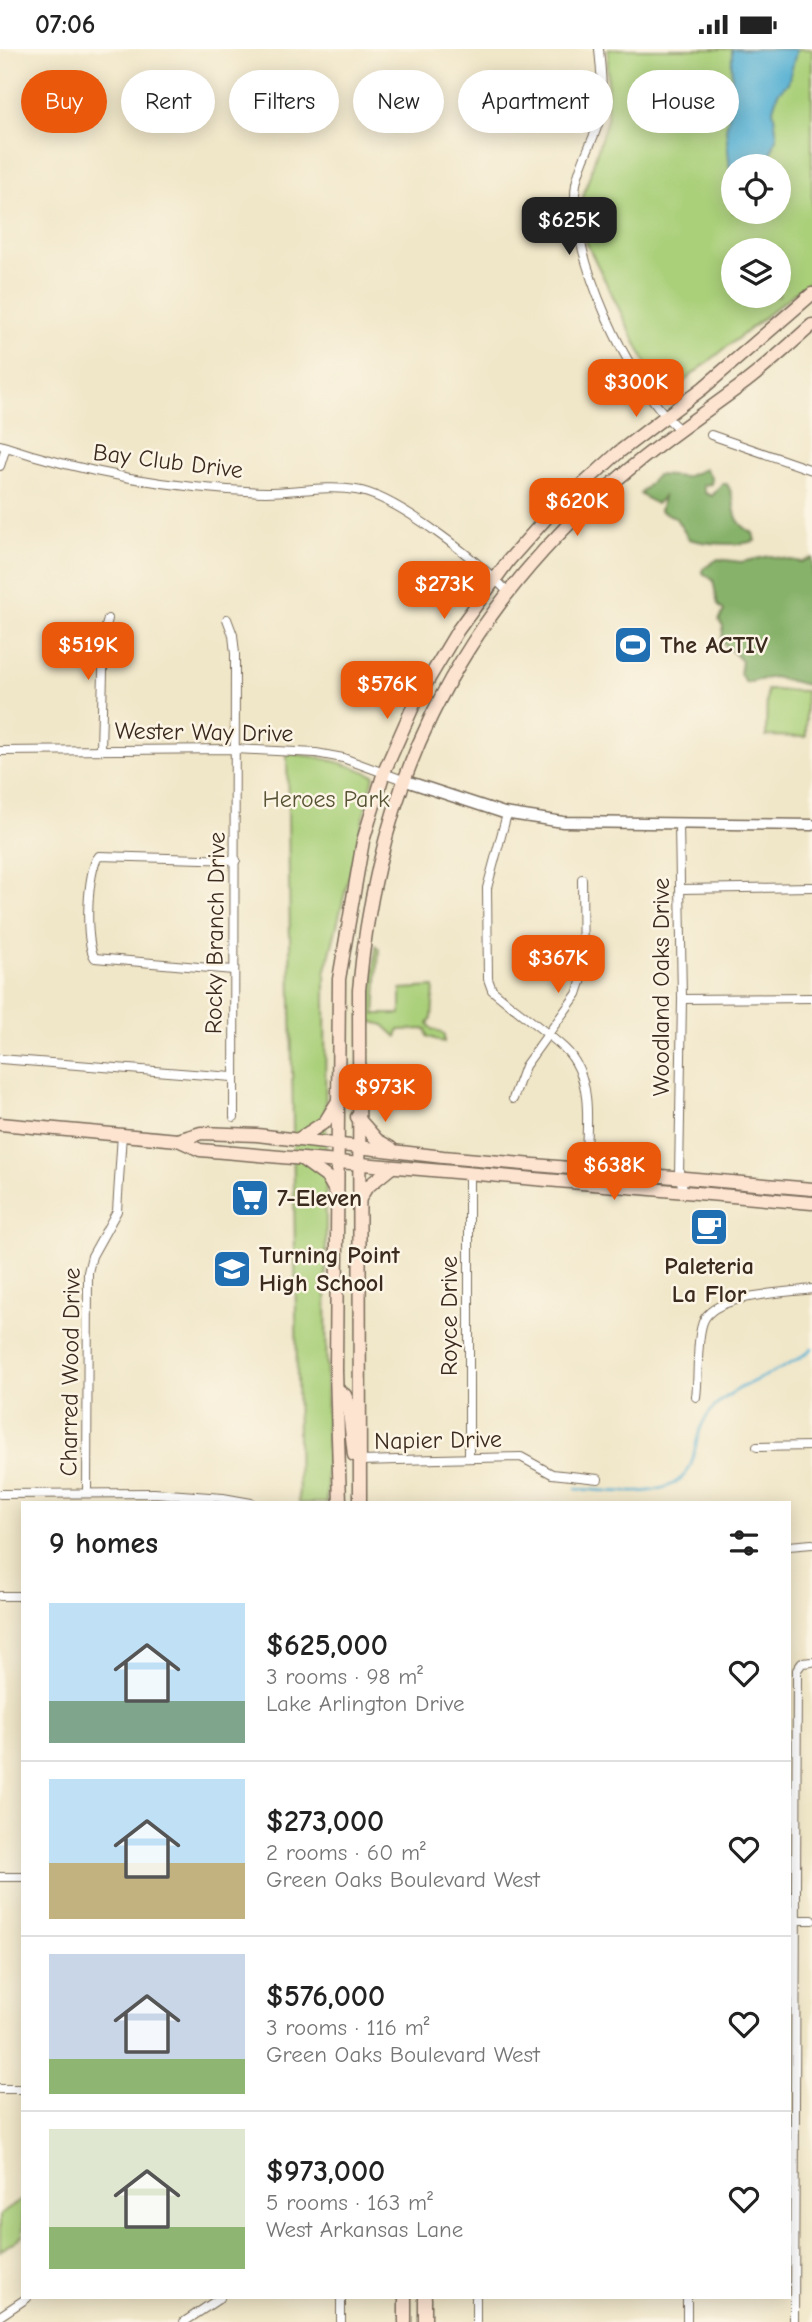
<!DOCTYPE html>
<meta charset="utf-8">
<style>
:root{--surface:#fff;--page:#f6f6f6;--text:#222;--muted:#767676;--line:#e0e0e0;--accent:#ea580c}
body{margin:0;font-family:"Comic Neue",sans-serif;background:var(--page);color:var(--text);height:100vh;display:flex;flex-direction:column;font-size:26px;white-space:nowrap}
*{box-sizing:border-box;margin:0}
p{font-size:23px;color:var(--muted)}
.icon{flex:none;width:38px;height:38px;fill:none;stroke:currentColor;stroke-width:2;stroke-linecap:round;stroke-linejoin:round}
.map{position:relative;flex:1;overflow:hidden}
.panel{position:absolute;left:21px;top:1452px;width:770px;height:798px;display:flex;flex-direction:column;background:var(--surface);border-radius:0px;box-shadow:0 4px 18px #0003}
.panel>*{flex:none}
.banner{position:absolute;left:21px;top:21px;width:770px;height:63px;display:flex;gap:14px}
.controls{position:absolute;left:721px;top:105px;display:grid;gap:14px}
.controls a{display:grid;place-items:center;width:70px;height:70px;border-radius:50%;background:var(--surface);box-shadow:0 4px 18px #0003;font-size:35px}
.price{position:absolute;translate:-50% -60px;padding:0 16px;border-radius:14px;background:var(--accent);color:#fff;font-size:23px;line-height:46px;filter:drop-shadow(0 2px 4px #0008)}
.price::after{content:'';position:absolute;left:50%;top:42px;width:21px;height:16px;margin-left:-10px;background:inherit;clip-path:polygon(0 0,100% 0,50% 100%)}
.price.current{background:#222;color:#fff}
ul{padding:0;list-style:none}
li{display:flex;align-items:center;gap:21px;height:175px;padding:0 28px}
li+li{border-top:2px solid var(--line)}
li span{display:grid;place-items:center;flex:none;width:196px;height:140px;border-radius:0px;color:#555}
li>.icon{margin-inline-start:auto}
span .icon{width:84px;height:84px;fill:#fffc;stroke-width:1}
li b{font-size:30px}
h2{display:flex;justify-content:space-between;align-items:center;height:84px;padding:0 28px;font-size:30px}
.tag{padding:0 24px;border-radius:32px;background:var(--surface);box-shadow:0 4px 18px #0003;font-size:24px;line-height:63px}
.tag.current{background:var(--accent);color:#fff}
.status{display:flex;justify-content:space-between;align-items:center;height:49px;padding:0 35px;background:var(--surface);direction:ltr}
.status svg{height:19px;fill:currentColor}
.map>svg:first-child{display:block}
.green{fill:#aad07a;stroke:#727d4c;stroke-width:2;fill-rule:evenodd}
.forest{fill:#87b26a;stroke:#616e44;stroke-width:2}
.water{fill:#55b0d3;stroke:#486d78;stroke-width:2}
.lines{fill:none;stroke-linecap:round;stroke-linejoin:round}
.stream{stroke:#55b0d3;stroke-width:2.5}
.minor-casing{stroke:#7a6c5a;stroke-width:10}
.tertiary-casing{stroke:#7a6c5a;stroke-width:13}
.secondary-casing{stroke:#7a6c5a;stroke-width:15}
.minor{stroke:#fff;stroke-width:8}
.tertiary{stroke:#fff;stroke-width:10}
.secondary{stroke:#fde4d1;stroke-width:12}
.labels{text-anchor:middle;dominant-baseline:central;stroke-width:5;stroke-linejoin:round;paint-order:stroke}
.street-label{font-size:24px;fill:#3b2a1e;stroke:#fcf5e5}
.poi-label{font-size:24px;font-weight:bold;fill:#3b2a1e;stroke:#fcf5e5;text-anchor:start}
.park-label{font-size:24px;fill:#575435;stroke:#fcf5e5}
</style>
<div class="status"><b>07:06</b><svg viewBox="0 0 49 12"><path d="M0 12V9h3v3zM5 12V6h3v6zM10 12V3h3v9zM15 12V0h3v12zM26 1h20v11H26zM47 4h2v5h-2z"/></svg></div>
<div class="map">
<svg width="812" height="2273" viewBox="0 0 812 2273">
<rect width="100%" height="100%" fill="#fcf5e5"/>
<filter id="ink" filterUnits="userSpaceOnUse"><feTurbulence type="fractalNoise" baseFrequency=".0143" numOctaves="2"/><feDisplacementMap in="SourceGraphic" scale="14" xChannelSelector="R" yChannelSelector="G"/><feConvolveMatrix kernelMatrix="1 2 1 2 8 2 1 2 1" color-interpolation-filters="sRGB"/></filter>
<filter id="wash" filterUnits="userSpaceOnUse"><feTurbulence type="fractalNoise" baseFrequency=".00686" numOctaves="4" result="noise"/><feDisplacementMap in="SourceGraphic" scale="28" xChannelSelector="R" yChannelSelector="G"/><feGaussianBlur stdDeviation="1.57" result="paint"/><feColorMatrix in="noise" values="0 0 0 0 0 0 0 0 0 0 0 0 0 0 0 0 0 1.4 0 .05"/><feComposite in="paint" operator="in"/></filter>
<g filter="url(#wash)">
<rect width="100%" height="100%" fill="#f0e6c8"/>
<!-- green -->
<g class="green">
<path d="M608 0H812V230L663 349 586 193 583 148 607 70ZM733 117H779V163H733ZM733 201H779V247H733Z"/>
<polygon points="767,641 806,642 806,688 766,687"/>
<path d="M287 705C318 706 344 714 374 726L325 925 327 1454H299Z"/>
<polygon points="376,897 379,900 375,965 401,965 401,940 434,938 432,969 428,975 432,980 444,985 444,994 427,987 426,980 399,981 397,988 384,976 369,972"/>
<polygon points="23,2150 23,2186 0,2202 0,2166"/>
</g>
<!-- forest -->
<g class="forest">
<path d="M705 420 712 430 711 435 703 436 705 444 712 447 722 435H727C740 455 726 470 753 484L755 492C737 497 706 495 689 490L675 468 660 462 663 448 656 455 640 445 657 426 685 428Z"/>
<polygon points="770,507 801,513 812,509 812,637 773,628 746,634 740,625 742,612 722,593 723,577 719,571 724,562 718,556 713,531 703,524 703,520 718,510 741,513"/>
</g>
<!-- water -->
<polygon class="water" points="732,0 797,0 788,34 778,44 773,60 777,86 767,117 749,117 747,114 733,117 733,125 730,122 726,80 731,57"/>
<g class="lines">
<!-- stream -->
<path class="stream" d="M576 1440C612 1441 682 1456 693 1409 699 1383 699 1372 720 1353 746 1330 787 1323 812 1299"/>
</g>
</g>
<g filter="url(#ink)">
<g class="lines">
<defs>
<g id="minor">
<path d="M599 0C601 23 605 52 598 75 592 95 580 113 576 135 566 199 631 340 679 380"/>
<polyline points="711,386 812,421"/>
<path d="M0 396C87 425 174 440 266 443 295 443 327 436 356 441 397 447 479 513 509 544"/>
<polyline points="0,417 6,398"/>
<polyline points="227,570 233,586 235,605 234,1068"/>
<polyline points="101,700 104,584 108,570"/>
<polyline points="0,702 235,700 316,704 343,709 403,731"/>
<path d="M507 765 487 839 488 930 492 941C515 961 541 978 564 999 598 1030 585 1092 584 1134"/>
<polyline points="679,775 682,950 679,1127 684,1142"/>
<polyline points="682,840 812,838"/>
<path d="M233 921 95 909C84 895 87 819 99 807L236 811"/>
<polyline points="682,950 812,949"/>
<polyline points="0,1010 232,1028"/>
<polyline points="513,1050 525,1017 577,945 583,927 582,830"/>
<path d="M696 1348C699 1326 696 1292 703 1273 713 1245 785 1244 812 1240"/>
<polyline points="757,1398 812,1397"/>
<polyline points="469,1409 469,1125"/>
<polyline points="359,1412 521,1408 552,1425 598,1430"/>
<polyline points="87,1443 88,1223 92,1207 117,1162 122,1085"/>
<polyline points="0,1445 154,1444 223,1449 251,1454"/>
<polyline points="789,1497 812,1495"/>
<polyline points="0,1547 23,1547"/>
<polyline points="0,1828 23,1828"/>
<polyline points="789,1871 812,1871"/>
<polyline points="0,2040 23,2040"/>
<polyline points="0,2267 27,2249"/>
<polyline points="184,2273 220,2249"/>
<polyline points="341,2273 341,2249"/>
<polyline points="476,2273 476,2249"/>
<polyline points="687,2273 687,2249"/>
<polyline points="794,2273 797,1621 802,1614 812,1613"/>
</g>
<polyline id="tertiary" points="403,731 504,764 563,773 812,776"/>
<g id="secondary">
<polyline points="357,1068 377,1091 391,1099"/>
<polyline points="0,1075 178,1091 200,1101 812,1154"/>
<polyline points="300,1089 325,1073 338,1052"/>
<polyline points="178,1091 201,1084 257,1086 443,1108 812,1140"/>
<polyline points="303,1111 328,1129 338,1147"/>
<polyline points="358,1153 366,1139 392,1118"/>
<polyline points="337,1340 345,1346 348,1353 354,1406"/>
<polyline points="340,1454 336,1322 339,930 363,792 384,723 415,653 458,581 509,511 549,466 619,403 703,339 812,245"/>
<path d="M360 1454 359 941C377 740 453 576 605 441 647 403 694 371 739 338 765 319 788 297 812 276"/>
<polyline points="425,2249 425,2273"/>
<polyline points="405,2273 405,2249"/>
</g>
</defs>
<!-- minor casing -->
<use href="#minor" class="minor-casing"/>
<!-- tertiary casing -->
<use href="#tertiary" class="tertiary-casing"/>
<!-- secondary casing -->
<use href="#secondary" class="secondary-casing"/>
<!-- minor -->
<use href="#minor" class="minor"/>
<!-- tertiary -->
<use href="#tertiary" class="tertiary"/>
<!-- secondary -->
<use href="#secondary" class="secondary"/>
</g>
</g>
<!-- icons -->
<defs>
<symbol id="stadium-square" viewBox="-11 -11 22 22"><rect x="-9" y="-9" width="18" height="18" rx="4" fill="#1f6fb2" stroke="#fcf5e5"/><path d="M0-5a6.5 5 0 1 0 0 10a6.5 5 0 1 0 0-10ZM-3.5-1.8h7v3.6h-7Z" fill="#fff"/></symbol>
<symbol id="supermarket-square" viewBox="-11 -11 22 22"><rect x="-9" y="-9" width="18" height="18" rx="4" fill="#1f6fb2" stroke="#fcf5e5"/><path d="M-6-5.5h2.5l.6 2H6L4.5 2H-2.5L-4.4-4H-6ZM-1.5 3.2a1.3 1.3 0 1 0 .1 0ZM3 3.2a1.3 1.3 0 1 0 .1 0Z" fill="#fff"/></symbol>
<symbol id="cafe-square" viewBox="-11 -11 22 22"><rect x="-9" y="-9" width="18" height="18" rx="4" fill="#1f6fb2" stroke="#fcf5e5"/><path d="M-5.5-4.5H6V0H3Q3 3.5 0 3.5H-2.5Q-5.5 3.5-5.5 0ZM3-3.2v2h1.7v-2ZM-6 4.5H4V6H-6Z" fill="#fff"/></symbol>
<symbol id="school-square" viewBox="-11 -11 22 22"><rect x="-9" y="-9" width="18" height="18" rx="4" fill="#1f6fb2" stroke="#fcf5e5"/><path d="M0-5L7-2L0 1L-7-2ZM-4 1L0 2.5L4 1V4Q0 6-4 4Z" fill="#fff"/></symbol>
</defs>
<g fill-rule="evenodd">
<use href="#stadium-square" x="611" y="574" width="44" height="44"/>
<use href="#supermarket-square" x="228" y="1127" width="44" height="44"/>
<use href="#cafe-square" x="687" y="1156" width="44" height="44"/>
<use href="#school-square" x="210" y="1198" width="44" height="44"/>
</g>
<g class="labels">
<!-- street labels -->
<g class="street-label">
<text transform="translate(168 412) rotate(7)">Bay Club Drive</text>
<text transform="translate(204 683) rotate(1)">Wester Way Drive</text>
<text transform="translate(215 884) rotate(-89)">Rocky Branch Drive</text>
<text transform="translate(661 938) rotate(-90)">Woodland Oaks Drive</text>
<text transform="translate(449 1267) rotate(-90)">Royce Drive</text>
<text transform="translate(70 1323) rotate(-89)">Charred Wood Drive</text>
<text transform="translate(438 1391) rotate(-1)">Napier Drive</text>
</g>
<!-- poi labels -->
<g class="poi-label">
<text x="660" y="596">The ACTIV</text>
<text x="277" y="1149">7-Eleven</text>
<text x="259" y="1206">Turning Point<tspan x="259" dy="28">High School</tspan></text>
<text x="709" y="1217" text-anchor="middle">Paleteria<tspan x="709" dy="28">La Flor</tspan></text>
</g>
<!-- park labels -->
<g class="park-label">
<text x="326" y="750">Heroes Park</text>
</g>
</g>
</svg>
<div class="controls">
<a><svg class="icon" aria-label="locate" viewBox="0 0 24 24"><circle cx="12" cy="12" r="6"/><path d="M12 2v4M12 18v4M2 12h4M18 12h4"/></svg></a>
<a><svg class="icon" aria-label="layers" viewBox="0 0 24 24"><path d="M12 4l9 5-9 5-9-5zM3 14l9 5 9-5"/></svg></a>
</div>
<b class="price current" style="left:569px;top:208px">$625K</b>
<b class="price" style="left:636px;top:370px">$300K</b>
<b class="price" style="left:577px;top:489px">$620K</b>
<b class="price" style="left:444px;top:572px">$273K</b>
<b class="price" style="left:88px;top:633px">$519K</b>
<b class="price" style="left:387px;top:672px">$576K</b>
<b class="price" style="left:558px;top:946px">$367K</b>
<b class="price" style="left:385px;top:1075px">$973K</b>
<b class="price" style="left:614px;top:1153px">$638K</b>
<div class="banner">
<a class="tag current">Buy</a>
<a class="tag">Rent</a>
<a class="tag">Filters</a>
<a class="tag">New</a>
<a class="tag">Apartment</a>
<a class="tag">House</a>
</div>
<section class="panel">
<h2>9 homes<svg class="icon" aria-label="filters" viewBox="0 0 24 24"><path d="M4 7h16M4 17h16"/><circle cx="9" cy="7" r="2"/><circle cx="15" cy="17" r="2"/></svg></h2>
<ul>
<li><span style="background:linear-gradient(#bfe0f5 70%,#7fa58c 0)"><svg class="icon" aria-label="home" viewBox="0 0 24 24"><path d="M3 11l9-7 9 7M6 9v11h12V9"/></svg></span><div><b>$625,000</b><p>3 rooms · 98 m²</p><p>Lake Arlington Drive</p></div><svg class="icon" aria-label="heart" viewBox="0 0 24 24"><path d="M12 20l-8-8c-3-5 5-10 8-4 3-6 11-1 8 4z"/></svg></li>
<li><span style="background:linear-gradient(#bfe0f5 60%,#c2b280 0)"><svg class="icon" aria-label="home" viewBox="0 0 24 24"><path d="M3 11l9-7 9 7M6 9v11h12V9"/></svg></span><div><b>$273,000</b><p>2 rooms · 60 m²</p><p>Green Oaks Boulevard West</p></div><svg class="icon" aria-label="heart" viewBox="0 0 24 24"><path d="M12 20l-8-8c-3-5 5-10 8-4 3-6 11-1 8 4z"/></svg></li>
<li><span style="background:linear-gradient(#c9d6e8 75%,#8fb573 0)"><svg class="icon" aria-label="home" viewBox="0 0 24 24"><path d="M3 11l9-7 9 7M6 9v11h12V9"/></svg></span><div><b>$576,000</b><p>3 rooms · 116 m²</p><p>Green Oaks Boulevard West</p></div><svg class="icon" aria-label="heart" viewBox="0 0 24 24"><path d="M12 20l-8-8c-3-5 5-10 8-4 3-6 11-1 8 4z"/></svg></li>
<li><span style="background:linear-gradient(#dfe7d0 70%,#8fb573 0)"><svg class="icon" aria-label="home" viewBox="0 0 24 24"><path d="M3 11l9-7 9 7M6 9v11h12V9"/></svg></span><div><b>$973,000</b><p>5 rooms · 163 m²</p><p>West Arkansas Lane</p></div><svg class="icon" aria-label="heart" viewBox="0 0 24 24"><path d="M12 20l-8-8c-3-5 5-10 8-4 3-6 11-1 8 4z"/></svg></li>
</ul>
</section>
</div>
